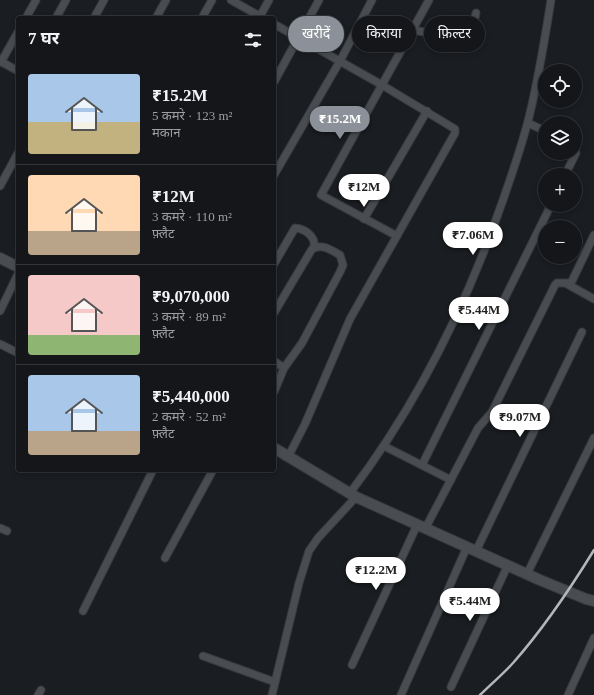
<!DOCTYPE html>
<html lang="hi">
<meta charset="utf-8">
<style>
:root{--surface:#141619;--page:#212326;--text:#f1f3f6;--muted:#9d9fa2;--line:#333538;--accent:#8c9099}
body{margin:0;font-family:"Times New Roman","Noto Sans Devanagari",serif;background:var(--page);color:var(--text);height:100vh;display:flex;flex-direction:column;font-size:15px;white-space:nowrap}
*{box-sizing:border-box;margin:0}
p{font-size:13px;color:var(--muted)}
.icon{flex:none;width:22px;height:22px;fill:none;stroke:currentColor;stroke-width:2;stroke-linecap:round;stroke-linejoin:round}
.map{position:relative;flex:1;overflow:hidden}
.sheet{position:absolute;left:16px;top:16px;width:260px;height:456px;display:flex;flex-direction:column;background:var(--surface);border-radius:4px;box-shadow:0 2px 6px #0003,0 0 0 1px var(--line)}
.sheet>*{flex:none}
.top-card{position:absolute;left:288px;top:16px;width:246px;height:36px;display:flex;gap:8px}
.buttons{position:absolute;left:538px;top:64px;display:grid;gap:8px}
.buttons a{display:grid;place-items:center;width:44px;height:44px;border-radius:50%;background:var(--surface);box-shadow:0 2px 6px #0003,0 0 0 1px var(--line);font-size:20px}
.price{position:absolute;translate:-50% -34px;padding:0 9px;border-radius:14px;background:#fff;color:#222;font-size:13px;line-height:26px;filter:drop-shadow(0 1px 2px #0008)}
.price::after{content:'';position:absolute;left:50%;top:24px;width:12px;height:9px;margin-left:-6px;background:inherit;clip-path:polygon(0 0,100% 0,50% 100%)}
.price.active{background:var(--accent);color:#fff}
ul{padding:0;list-style:none}
li{display:flex;align-items:center;gap:12px;height:100px;padding:0 12px}
li+li{border-top:1px solid var(--line)}
li span{display:grid;place-items:center;flex:none;width:112px;height:80px;border-radius:4px;color:#555}
li>.icon{margin-inline-start:auto}
span .icon{width:48px;height:48px;fill:#fffc;stroke-width:1}
li b{font-size:17px}
h2{display:flex;justify-content:space-between;align-items:center;height:48px;padding:0 12px;font-size:17px}
.tag{padding:0 14px;border-radius:18px;background:var(--surface);box-shadow:0 2px 6px #0003,0 0 0 1px var(--line);font-size:14px;line-height:36px}
.tag.active{background:var(--accent);color:#fff}
.map>svg:first-child{display:block}
.lines{fill:none;stroke-linecap:round;stroke-linejoin:round}
.street-casing{stroke:#383a3d;stroke-width:9}
.secondary-casing{stroke:#383a3d;stroke-width:12}
.street{stroke:#494d51;stroke-width:7}
.secondary{stroke:#494d51;stroke-width:10}
.rail{stroke:#b4b6b9;stroke-width:2.5}
</style>
<div class="map">
<svg width="594" height="695" viewBox="0 0 594 695">
<rect width="100%" height="100%" fill="#1a1d21"/>
<g class="lines">
<defs>
<g id="street">
<polyline points="231,0 263,18"/>
<polyline points="26,18 36,0"/>
<polyline points="56,18 66,0"/>
<polyline points="94,18 104,0"/>
<polyline points="156,18 166,0"/>
<polyline points="202,18 212,0"/>
<polyline points="259,18 269,0"/>
<polyline points="274,24 382,85 455,129 455,133 350,319 305,424 288,457"/>
<polyline points="412,30 467,39 471,35 476,13"/>
<polyline points="0,61 18,71"/>
<polyline points="1,62 18,32"/>
<polyline points="274,82 319,0"/>
<polyline points="528,123 545,131"/>
<polyline points="274,175 340,61 372,0"/>
<polyline points="565,175 576,153 575,148"/>
<polyline points="0,186 18,153"/>
<polyline points="364,219 427,111"/>
<polyline points="397,236 321,195 429,0"/>
<path d="M274 264 295 228C306 229 316 237 314 248"/>
<polyline points="567,284 594,299"/>
<polyline points="0,311 18,274"/>
<path d="M274 313 312 249C322 243 331 250 340 255L343 265 340 272 302 343 284 368 274 392"/>
<polyline points="0,344 18,353"/>
<polyline points="274,361 284,368"/>
<polyline points="384,446 451,480"/>
<polyline points="422,465 551,205"/>
<path d="M350 493C417 405 467 304 503 200 513 171 523 143 530 113 539 76 545 38 551 0"/>
<polyline points="0,528 7,531"/>
<polyline points="425,529 478,428 492,412 555,285 557,283 570,283 572,281 594,235"/>
<polyline points="476,551 582,332"/>
<polyline points="165,558 213,470"/>
<polyline points="527,574 594,438"/>
<polyline points="83,611 153,470"/>
<polyline points="203,656 275,682"/>
<polyline points="352,665 417,525"/>
<polyline points="451,687 508,565"/>
<polyline points="38,695 41,690"/>
<polyline points="272,695 299,583 309,551 318,538 356,497"/>
<polyline points="401,695 467,547"/>
<polyline points="568,695 594,638"/>
</g>
<g id="secondary">
<polyline points="0,258 18,267"/>
<polyline points="274,448 356,497 540,580 586,599 594,601"/>
</g>
</defs>
<!-- street casing -->
<use href="#street" class="street-casing"/>
<!-- secondary casing -->
<use href="#secondary" class="secondary-casing"/>
<!-- street -->
<use href="#street" class="street"/>
<!-- secondary -->
<use href="#secondary" class="secondary"/>
<!-- rail -->
<path class="rail" d="M480 695C491 684 503 674 513 663 544 628 570 589 594 550"/>
</g>
</svg>
<div class="buttons">
<a><svg class="icon" aria-label="locate" viewBox="0 0 24 24"><circle cx="12" cy="12" r="6"/><path d="M12 2v4M12 18v4M2 12h4M18 12h4"/></svg></a>
<a><svg class="icon" aria-label="layers" viewBox="0 0 24 24"><path d="M12 4l9 5-9 5-9-5zM3 14l9 5 9-5"/></svg></a>
<a>+</a>
<a>−</a>
</div>
<b class="price active" style="left:340px;top:140px">₹15.2M</b>
<b class="price" style="left:364px;top:208px">₹12M</b>
<b class="price" style="left:473px;top:256px">₹7.06M</b>
<b class="price" style="left:479px;top:331px">₹5.44M</b>
<b class="price" style="left:520px;top:438px">₹9.07M</b>
<b class="price" style="left:376px;top:591px">₹12.2M</b>
<b class="price" style="left:470px;top:622px">₹5.44M</b>
<div class="top-card">
<a class="tag active">खरीदें</a>
<a class="tag">किराया</a>
<a class="tag">फ़िल्टर</a>
</div>
<section class="sheet">
<h2>7 घर<svg class="icon" aria-label="filters" viewBox="0 0 24 24"><path d="M4 7h16M4 17h16"/><circle cx="9" cy="7" r="2"/><circle cx="15" cy="17" r="2"/></svg></h2>
<ul>
<li><span style="background:linear-gradient(#a9c7e8 60%,#c2b280 0)"><svg class="icon" aria-label="home" viewBox="0 0 24 24"><path d="M3 11l9-7 9 7M6 9v11h12V9"/></svg></span><div><b>₹15.2M</b><p>5 कमरे · 123 m²</p><p>मकान</p></div></li>
<li><span style="background:linear-gradient(#ffd9b3 70%,#b9a48a 0)"><svg class="icon" aria-label="home" viewBox="0 0 24 24"><path d="M3 11l9-7 9 7M6 9v11h12V9"/></svg></span><div><b>₹12M</b><p>3 कमरे · 110 m²</p><p>फ़्लैट</p></div></li>
<li><span style="background:linear-gradient(#f6c9c9 75%,#8fb573 0)"><svg class="icon" aria-label="home" viewBox="0 0 24 24"><path d="M3 11l9-7 9 7M6 9v11h12V9"/></svg></span><div><b>₹9,070,000</b><p>3 कमरे · 89 m²</p><p>फ़्लैट</p></div></li>
<li><span style="background:linear-gradient(#a9c7e8 70%,#b9a48a 0)"><svg class="icon" aria-label="home" viewBox="0 0 24 24"><path d="M3 11l9-7 9 7M6 9v11h12V9"/></svg></span><div><b>₹5,440,000</b><p>2 कमरे · 52 m²</p><p>फ़्लैट</p></div></li>
</ul>
</section>
</div>
